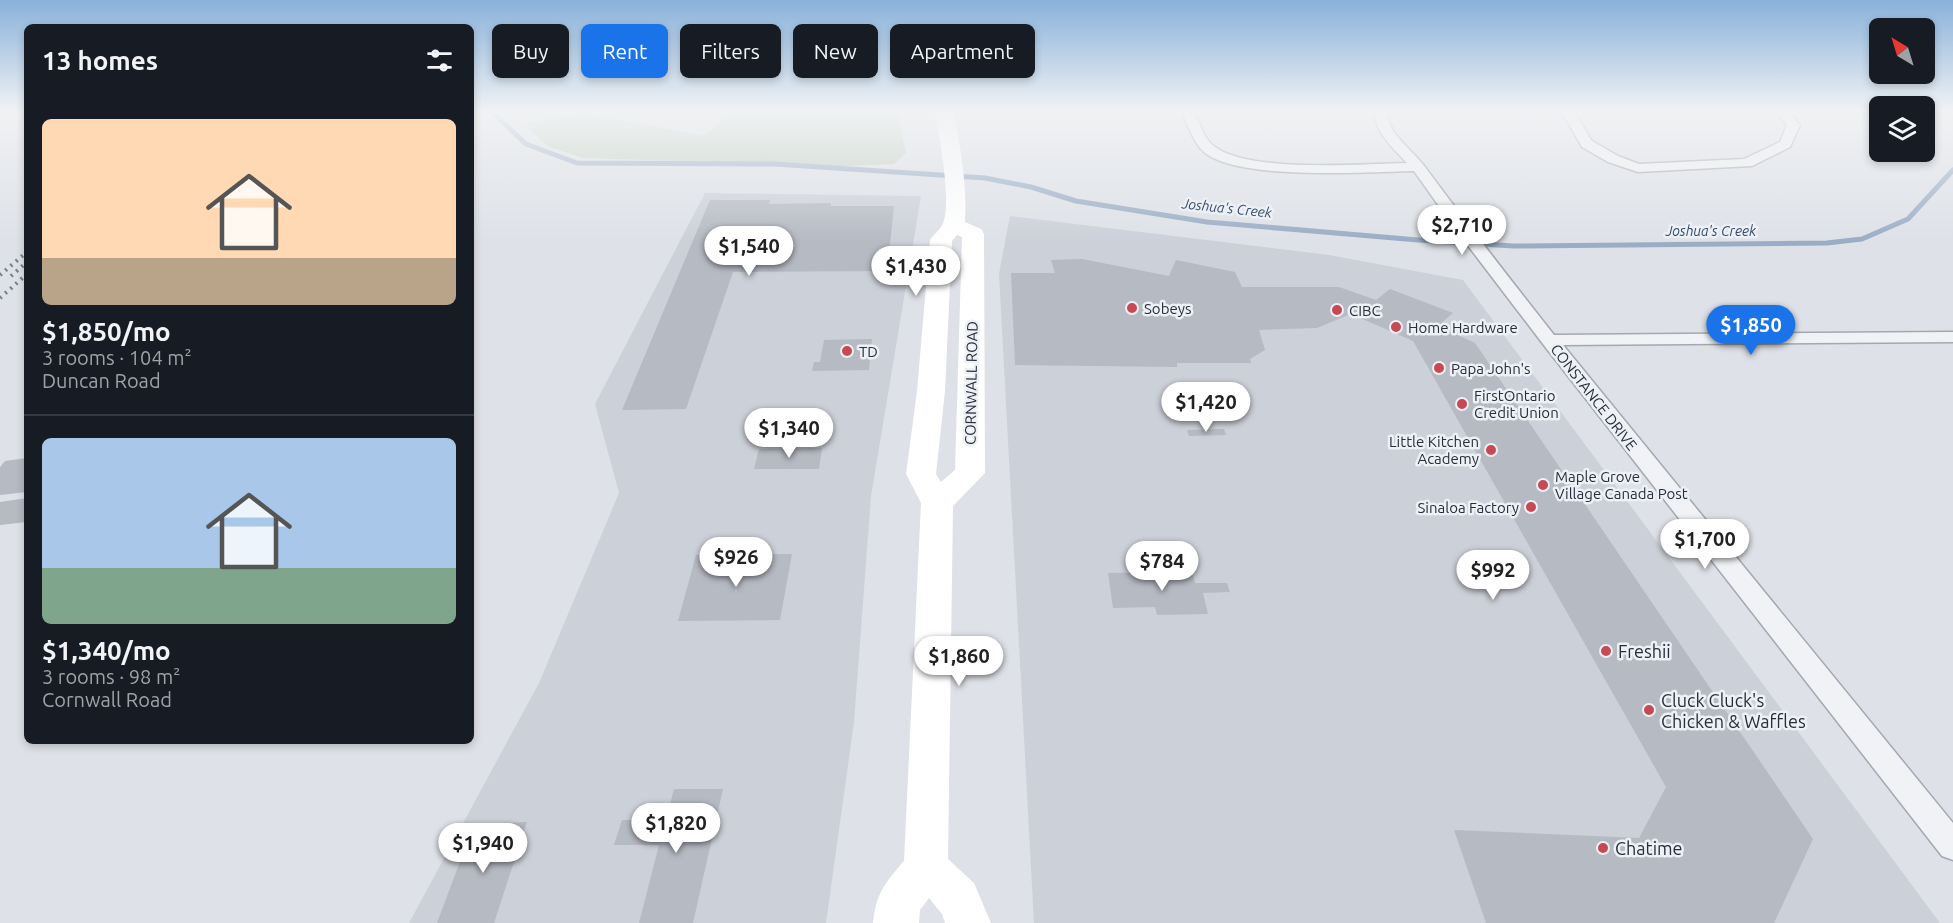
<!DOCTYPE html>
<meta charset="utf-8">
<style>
:root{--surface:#171b24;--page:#242831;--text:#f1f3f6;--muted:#9ea1a6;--line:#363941;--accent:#1a73e8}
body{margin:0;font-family:Ubuntu,sans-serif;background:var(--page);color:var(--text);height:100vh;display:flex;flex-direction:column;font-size:22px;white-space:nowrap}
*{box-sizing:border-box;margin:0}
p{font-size:20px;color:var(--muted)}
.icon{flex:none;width:33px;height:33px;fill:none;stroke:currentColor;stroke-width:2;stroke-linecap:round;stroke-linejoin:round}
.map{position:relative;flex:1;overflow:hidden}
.drawer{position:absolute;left:24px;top:24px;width:450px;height:720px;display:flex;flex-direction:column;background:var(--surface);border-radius:9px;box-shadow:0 3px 9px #0003}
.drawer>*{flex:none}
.hud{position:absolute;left:492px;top:24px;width:570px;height:54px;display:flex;gap:12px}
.needle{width:39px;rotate:322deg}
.buttons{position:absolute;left:1869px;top:18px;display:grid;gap:12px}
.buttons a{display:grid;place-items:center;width:66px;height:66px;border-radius:9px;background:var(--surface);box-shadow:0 3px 9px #0003;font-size:30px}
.price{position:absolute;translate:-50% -51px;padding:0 14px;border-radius:21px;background:#fff;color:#222;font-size:20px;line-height:39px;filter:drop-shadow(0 2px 3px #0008)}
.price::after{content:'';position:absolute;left:50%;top:36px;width:18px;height:14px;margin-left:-9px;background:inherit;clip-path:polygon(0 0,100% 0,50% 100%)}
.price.current{background:var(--accent);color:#fff}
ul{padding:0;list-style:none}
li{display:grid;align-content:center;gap:12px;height:318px;padding:0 18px}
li+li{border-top:2px solid var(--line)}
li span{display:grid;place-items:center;height:186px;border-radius:9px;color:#555}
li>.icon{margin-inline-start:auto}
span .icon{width:108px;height:108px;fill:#fffc;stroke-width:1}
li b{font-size:26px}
h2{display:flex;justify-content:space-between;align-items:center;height:72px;padding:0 18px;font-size:26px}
.chip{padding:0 21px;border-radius:9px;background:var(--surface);box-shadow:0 3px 9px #0003;font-size:21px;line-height:54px}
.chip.current{background:var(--accent);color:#fff}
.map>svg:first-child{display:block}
.built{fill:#ccd0d8}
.green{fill:#c3d0c0}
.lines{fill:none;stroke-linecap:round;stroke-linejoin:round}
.stream{stroke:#9badc5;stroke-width:5}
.building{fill:#b6bac3}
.street-casing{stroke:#a4a8b1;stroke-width:3}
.street{fill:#f0f2f5;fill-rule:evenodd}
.secondary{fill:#fff;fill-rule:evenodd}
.rail{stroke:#78808f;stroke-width:4;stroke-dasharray:2 5;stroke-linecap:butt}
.poi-dot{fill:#c64954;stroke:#edf0f4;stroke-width:2}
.labels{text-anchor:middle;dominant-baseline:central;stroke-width:5;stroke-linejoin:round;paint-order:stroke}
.far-water-label{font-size:14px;font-style:italic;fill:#354b6e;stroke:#edf0f4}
.poi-label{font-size:15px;fill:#282e3d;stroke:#edf0f4;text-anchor:start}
.street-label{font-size:15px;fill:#282e3d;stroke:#edf0f4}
.near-poi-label{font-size:18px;fill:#282e3d;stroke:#edf0f4;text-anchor:start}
</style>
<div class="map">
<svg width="1953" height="923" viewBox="0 0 1953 923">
<rect width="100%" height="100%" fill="#dee1e7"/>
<!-- built -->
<g class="built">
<polygon points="705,193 921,196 871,496 854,722 826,923 409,923 539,683 619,493 595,404"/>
<polygon points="1010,216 1329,255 1463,280 1940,923 1034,923 999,274"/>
</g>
<!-- green -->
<polygon class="green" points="733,112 897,112 906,153 894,164 845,166 583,158 547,146 525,124 582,113 704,136"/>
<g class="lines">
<!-- stream -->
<polyline class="stream" points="492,112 526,144 577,163 775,164 985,178 1031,187 1076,201 1207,222 1418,240 1513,246 1827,243 1862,239 1908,219 1953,170"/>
</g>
<!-- building -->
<g class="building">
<polygon points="710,200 770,200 769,204 831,203 831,206 894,206 887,271 733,272 686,409 622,410"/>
<polygon points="1082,259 1169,276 1176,260 1235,272 1242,287 1339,287 1376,300 1390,289 1453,313 1438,326 1475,343 1813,839 1774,923 1486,923 1454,830 1639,838 1666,787 1413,341 1351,314 1317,328 1259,330 1265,350 1250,359 1251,363 1177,363 1177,367 1015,365 1011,273 1055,273 1051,260"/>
<polygon points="872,339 869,370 812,371 814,362 820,362 824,340"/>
<polygon points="1224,429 1226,435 1189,436 1187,430"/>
<polygon points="822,448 819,469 754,469 759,449"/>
<polygon points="27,458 27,492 0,495 0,467 5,461"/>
<polygon points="27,498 27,522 0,525 0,502"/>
<polygon points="792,554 780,620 678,621 696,555"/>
<polygon points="1192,572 1195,583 1227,583 1230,592 1203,593 1208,614 1157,615 1155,607 1113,608 1108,573"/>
<polygon points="674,789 723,789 693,923 639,923 659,845 614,845 622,820 666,820"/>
<polygon points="527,822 494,923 437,923 474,824"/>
</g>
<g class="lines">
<defs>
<g id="street">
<path d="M1182 112H1194C1200 123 1204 140 1215 147 1251 173 1361 164 1407 163 1394 149 1374 131 1375 112H1387C1388 135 1412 149 1425 167 1467 224 1510 279 1554 335L1953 332V342L1563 345 1953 823V860L1942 856 1543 344 1453 226 1414 171C1368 172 1238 181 1204 152 1193 142 1188 125 1182 112Z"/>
<polygon points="1562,112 1574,112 1592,141 1618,156 1639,164 1744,159 1780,142 1787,125 1777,112 1789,112 1800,125 1790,147 1752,166 1638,172 1608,162 1582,147"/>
</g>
</defs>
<!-- street casing -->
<use href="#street" class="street-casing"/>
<!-- street -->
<use href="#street" class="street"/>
<!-- secondary -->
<path class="secondary" d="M935 112H953C961 149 967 184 965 222L981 229 984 234 985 473 953 506 948 859 974 883 991 923H945L942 914 929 898 920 910 919 923H873C876 893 885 883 904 861L921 503 906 474 917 391 930 240C933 235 939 231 942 225 953 206 939 135 935 112ZM957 235 962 237 955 470 941 482 936 474 945 391 952 241Z"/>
<!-- rail -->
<g class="rail">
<polyline points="0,275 27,252"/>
<polyline points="11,276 27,262"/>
<polyline points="0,298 27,274"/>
</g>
</g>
<!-- sky -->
<linearGradient id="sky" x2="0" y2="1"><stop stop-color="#89b1da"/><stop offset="0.46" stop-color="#f0f2f4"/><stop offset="1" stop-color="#f0f2f4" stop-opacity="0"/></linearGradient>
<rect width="1953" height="241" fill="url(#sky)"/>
<!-- markers -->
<g class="poi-dot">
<circle cx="1132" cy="308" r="6"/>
<circle cx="1337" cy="310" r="6"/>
<circle cx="1396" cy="327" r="6"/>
<circle cx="847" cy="351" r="6"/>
<circle cx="1439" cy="368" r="6"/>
<circle cx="1462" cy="404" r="6"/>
<circle cx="1491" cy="450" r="6"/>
<circle cx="1543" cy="485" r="6"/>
<circle cx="1531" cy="507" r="6"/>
<circle cx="1606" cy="651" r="6"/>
<circle cx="1649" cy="710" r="6"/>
<circle cx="1603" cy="848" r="6"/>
</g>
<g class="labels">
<!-- far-water labels -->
<g class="far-water-label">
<text transform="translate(1227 208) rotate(6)">Joshua's Creek</text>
<text x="1711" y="231">Joshua's Creek</text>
</g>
<!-- poi labels -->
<g class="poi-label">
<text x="1144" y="308">Sobeys</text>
<text x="1349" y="310">CIBC</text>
<text x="1408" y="327">Home Hardware</text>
<text x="859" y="351">TD</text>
<text x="1451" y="368">Papa John's</text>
<text x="1474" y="395">FirstOntario<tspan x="1474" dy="17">Credit Union</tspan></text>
<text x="1479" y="441" text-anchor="end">Little Kitchen<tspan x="1479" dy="17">Academy</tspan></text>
<text x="1555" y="476">Maple Grove<tspan x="1555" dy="17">Village Canada Post</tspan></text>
<text x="1519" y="507" text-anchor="end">Sinaloa Factory</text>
</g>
<!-- street labels -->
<g class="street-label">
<text transform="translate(971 383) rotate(-89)">CORNWALL ROAD</text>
<text transform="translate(1594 397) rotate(52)">CONSTANCE DRIVE</text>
</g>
<!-- near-poi labels -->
<g class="near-poi-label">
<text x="1618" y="651">Freshii</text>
<text x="1661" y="700">Cluck Cluck's<tspan x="1661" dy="21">Chicken &amp; Waffles</tspan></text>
<text x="1615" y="848">Chatime</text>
</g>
</g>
</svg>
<div class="buttons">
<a><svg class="needle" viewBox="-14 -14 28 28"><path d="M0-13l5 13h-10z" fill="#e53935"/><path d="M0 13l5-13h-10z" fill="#9ea1a6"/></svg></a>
<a><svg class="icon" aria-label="layers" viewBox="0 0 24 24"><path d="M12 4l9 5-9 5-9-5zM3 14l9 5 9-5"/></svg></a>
</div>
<b class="price" style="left:1462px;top:256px">$2,710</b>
<b class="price" style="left:749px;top:277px">$1,540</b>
<b class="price" style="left:916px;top:297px">$1,430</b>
<b class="price current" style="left:1751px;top:356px">$1,850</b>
<b class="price" style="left:1206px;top:433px">$1,420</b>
<b class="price" style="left:789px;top:459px">$1,340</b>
<b class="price" style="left:1705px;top:570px">$1,700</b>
<b class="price" style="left:736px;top:588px">$926</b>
<b class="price" style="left:1162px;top:592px">$784</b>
<b class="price" style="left:1493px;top:601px">$992</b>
<b class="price" style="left:959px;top:687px">$1,860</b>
<b class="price" style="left:676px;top:854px">$1,820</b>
<b class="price" style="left:483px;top:874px">$1,940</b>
<div class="hud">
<a class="chip">Buy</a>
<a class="chip current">Rent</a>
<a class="chip">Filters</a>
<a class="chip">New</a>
<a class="chip">Apartment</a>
</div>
<section class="drawer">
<h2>13 homes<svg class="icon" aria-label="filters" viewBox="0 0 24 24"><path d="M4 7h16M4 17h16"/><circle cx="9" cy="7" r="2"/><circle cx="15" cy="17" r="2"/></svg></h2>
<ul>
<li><span style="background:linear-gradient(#ffd9b3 75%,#b9a48a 0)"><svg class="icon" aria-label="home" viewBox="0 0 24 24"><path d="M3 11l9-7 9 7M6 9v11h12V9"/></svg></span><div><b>$1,850/mo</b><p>3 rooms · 104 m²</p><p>Duncan Road</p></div></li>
<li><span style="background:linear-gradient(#a9c7e8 70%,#7fa58c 0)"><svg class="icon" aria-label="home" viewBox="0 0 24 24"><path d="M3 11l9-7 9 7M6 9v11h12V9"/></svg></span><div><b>$1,340/mo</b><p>3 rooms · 98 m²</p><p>Cornwall Road</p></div></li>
</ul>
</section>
</div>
